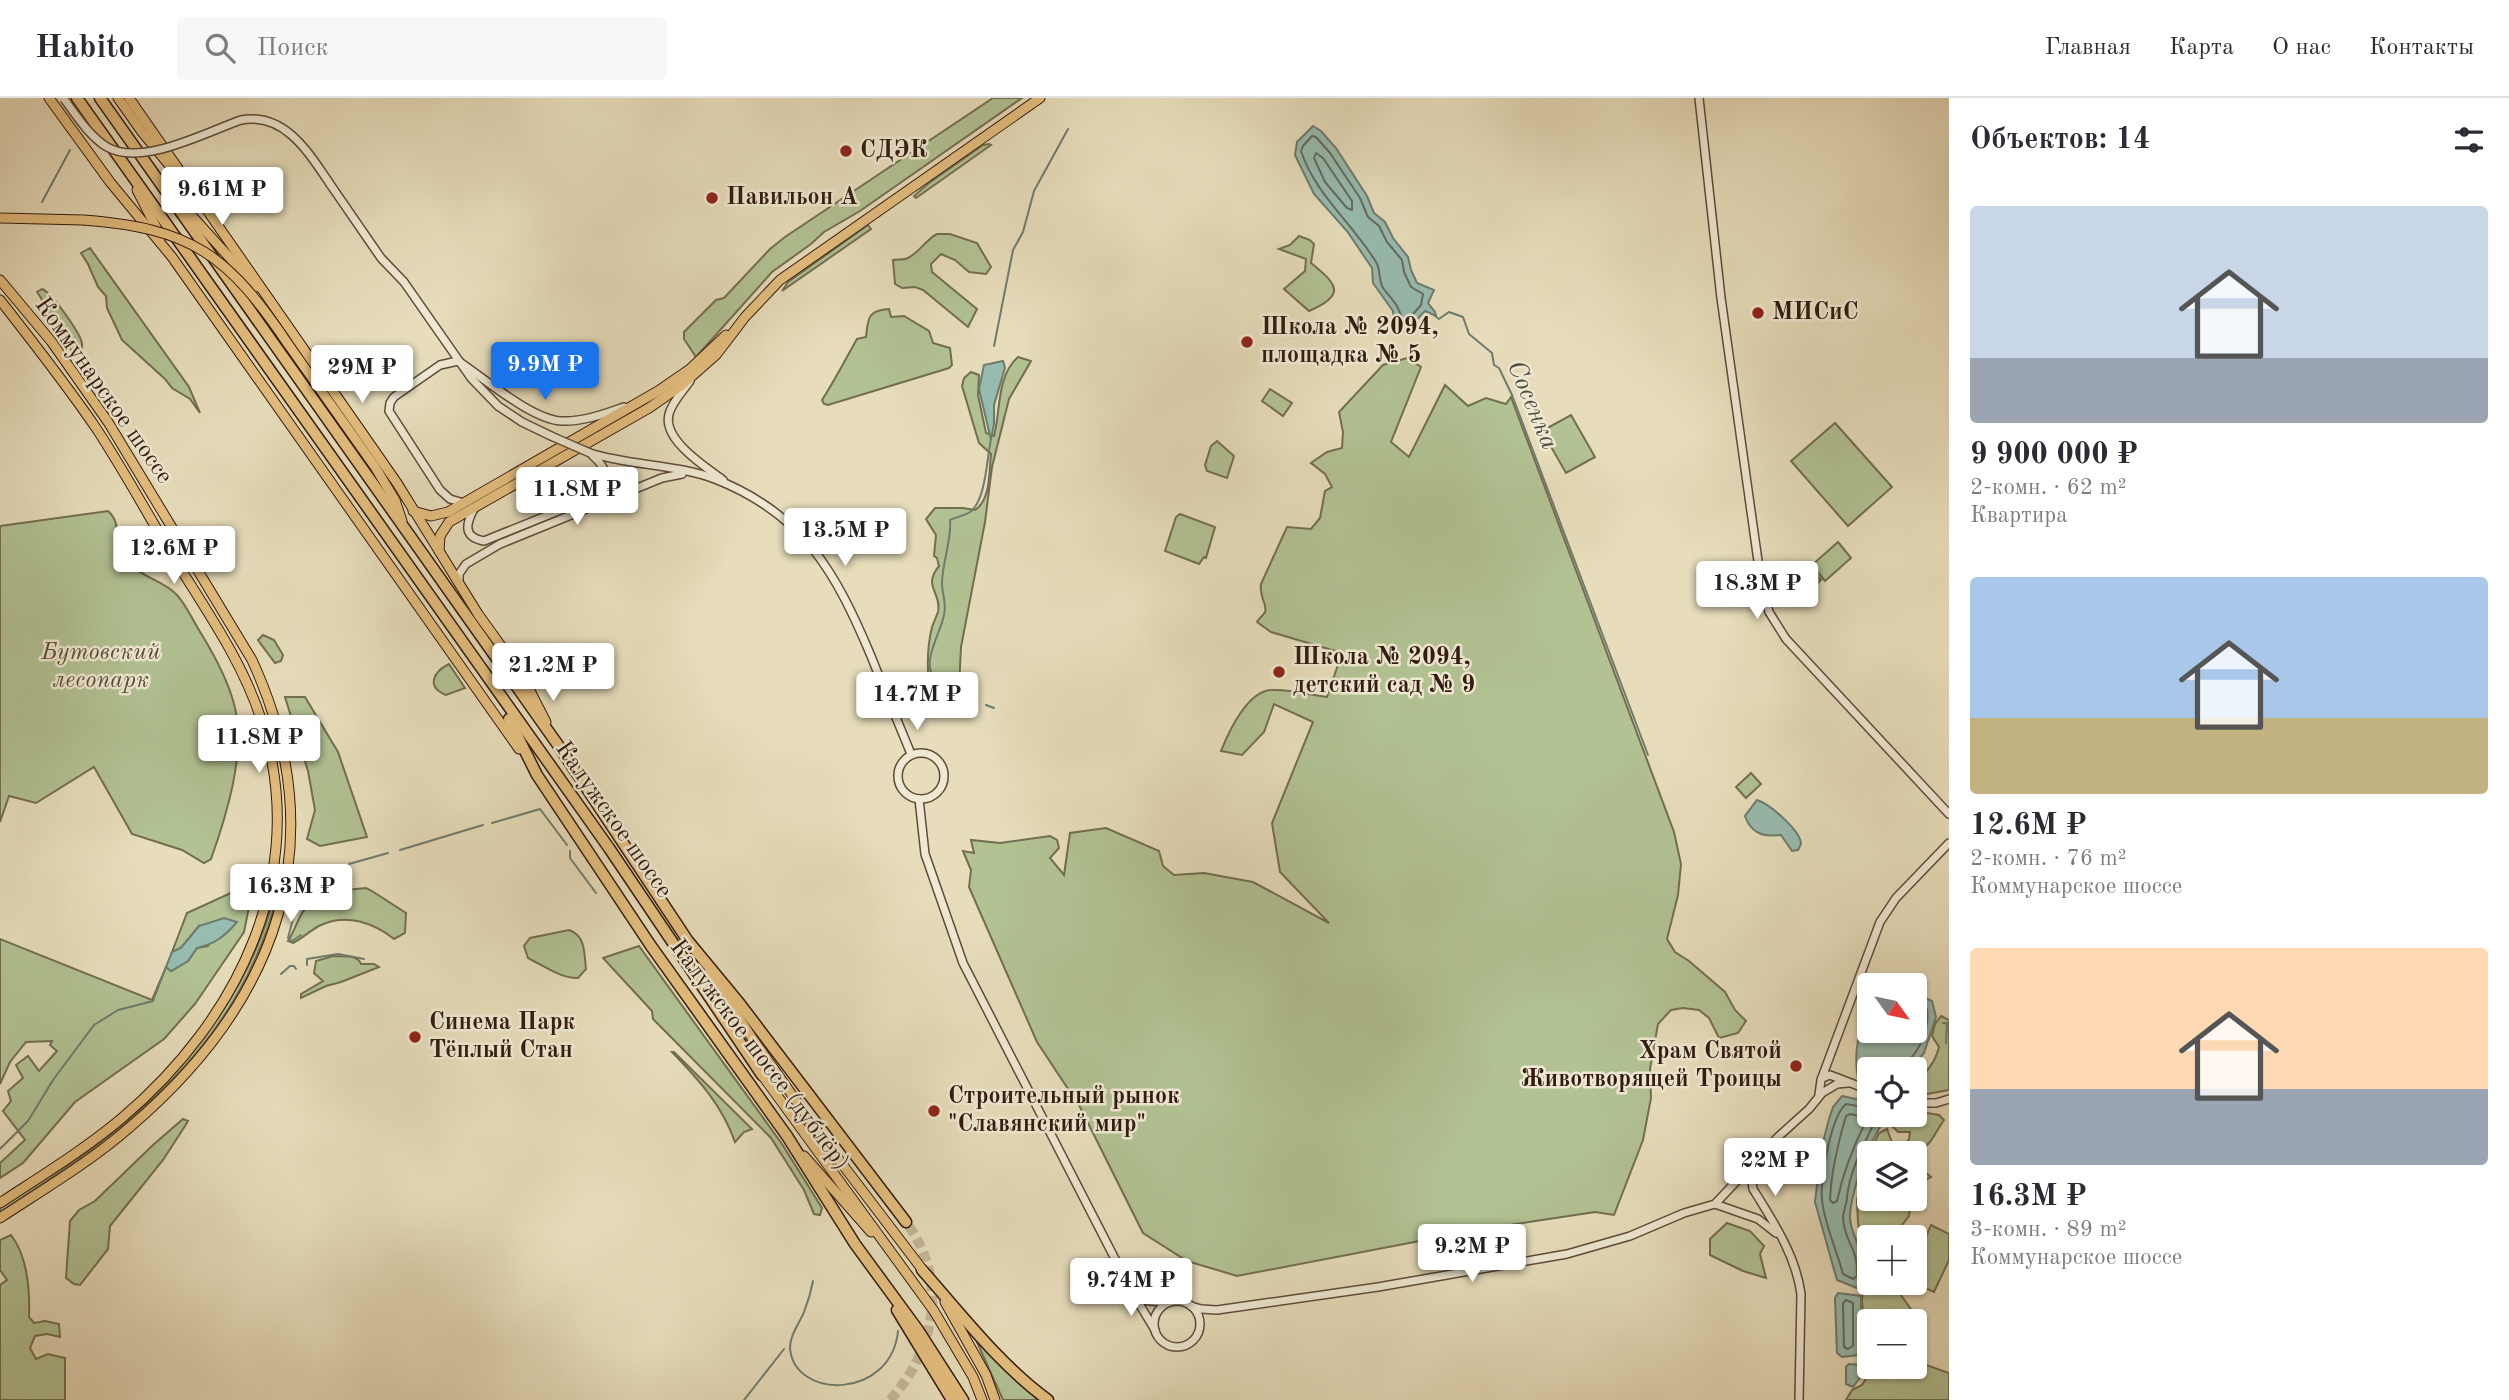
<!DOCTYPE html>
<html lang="ru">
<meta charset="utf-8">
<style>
:root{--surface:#fff;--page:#f7f7f7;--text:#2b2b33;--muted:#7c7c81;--line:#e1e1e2;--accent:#1a73e8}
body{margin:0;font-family:"Old Standard TT",serif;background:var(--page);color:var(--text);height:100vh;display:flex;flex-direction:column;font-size:26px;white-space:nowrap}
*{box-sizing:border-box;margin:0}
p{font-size:23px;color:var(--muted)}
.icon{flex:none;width:38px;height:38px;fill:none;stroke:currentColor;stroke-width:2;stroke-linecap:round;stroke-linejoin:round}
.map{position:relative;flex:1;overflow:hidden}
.sheet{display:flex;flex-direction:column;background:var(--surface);width:560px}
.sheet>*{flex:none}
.needle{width:46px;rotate:123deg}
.controls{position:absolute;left:1857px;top:875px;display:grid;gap:14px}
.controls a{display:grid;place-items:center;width:70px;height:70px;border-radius:7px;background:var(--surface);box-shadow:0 2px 5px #0004;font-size:35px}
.price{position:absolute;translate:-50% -60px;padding:0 16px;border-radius:7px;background:#fff;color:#222;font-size:23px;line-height:46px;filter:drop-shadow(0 2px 4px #0008)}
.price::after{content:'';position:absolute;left:50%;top:42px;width:21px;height:16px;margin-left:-10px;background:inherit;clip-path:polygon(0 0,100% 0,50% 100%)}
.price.active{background:var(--accent);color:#fff}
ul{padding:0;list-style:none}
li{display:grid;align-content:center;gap:14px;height:371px;padding:0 21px}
li span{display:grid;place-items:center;height:217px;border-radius:7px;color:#555}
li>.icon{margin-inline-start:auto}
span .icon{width:126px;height:126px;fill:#fffc;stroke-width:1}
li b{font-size:30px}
h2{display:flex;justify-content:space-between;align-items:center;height:84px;padding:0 21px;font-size:30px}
header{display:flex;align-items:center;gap:42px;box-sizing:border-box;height:98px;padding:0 35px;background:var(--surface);border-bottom:2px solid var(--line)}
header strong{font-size:33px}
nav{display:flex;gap:38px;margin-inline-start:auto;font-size:24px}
.search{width:490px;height:63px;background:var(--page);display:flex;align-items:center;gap:18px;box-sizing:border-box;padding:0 24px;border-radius:7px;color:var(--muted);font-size:26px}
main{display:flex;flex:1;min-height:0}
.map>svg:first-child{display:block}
.green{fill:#b2c293;stroke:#726e50;stroke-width:2}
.water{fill:#97bcb0;stroke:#6e7b6f;stroke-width:2}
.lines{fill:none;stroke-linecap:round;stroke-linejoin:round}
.shore{stroke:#646b5f;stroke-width:2}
.stream{stroke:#6e7b6f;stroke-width:2}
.highway-tunnel{stroke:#c3b698;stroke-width:10;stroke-dasharray:10 5;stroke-linecap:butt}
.minor-casing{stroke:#5e4b39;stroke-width:10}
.major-casing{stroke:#311a0e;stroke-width:11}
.highway-casing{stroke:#311a0e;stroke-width:13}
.minor{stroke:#efe9d3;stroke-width:7}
.major{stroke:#e4be7e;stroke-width:9}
.highway{stroke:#e4be7e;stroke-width:10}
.minor-bridge-casing{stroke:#5e4b39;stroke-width:10;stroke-linecap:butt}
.major-bridge-casing{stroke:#311a0e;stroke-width:11;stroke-linecap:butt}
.minor-bridge{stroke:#efe9d3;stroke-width:7}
.major-bridge{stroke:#e4be7e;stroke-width:9}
.poi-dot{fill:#8f2418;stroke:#efe9d3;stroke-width:2.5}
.labels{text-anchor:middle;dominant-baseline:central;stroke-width:5;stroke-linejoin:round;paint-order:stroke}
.poi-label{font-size:24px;font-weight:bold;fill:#311a0e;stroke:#efe9d3;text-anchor:start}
.street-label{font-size:24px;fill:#311a0e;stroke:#efe9d3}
.park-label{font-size:24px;font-style:italic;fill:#584c36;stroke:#efe9d3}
.water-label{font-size:26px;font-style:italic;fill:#504b3f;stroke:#efe9d3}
</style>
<header>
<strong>Habito</strong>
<div class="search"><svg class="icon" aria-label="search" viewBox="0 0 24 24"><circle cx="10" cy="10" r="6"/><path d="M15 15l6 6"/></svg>Поиск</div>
<nav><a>Главная</a><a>Карта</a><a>О нас</a><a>Контакты</a></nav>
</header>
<main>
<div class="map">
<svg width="1949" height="1302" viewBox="0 0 1949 1302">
<rect width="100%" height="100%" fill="#e7ddbb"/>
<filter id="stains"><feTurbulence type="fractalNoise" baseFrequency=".00286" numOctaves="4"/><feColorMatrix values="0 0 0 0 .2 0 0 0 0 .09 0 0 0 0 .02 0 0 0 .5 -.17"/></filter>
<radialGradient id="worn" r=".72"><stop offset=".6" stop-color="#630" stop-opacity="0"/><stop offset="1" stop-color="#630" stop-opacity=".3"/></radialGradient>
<!-- green -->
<g class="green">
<polygon points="993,0 1022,0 860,113 824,134 811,146 772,174 696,259 684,241 684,234 716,202 724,200 770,151 785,139"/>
<polygon points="989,46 991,47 916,100 914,98 929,85 983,47"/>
<polygon points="868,127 871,131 782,193 788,184"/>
<path d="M937 136H950L977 145 991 169 986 176 969 174 955 162 941 156 931 166 932 174 977 211 968 229 923 192 915 189 902 190 895 186 893 162C897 161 901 162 905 161 917 158 925 142 937 136Z"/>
<path d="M1299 138 1310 142 1314 146 1311 165C1337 186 1347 197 1309 213L1284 191 1305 173 1306 161 1279 151 1290 147Z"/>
<polygon points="90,150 189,289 200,315 190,301 172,290 165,281 122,242 107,210 106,198 98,189 88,166 81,155"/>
<path d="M42 191C51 194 77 231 81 242 84 248 81 253 78 258 56 243 52 214 37 194Z"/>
<path d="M889 211 891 219 904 218 929 233 933 245 950 250 952 267 949 270 828 307 824 306 822 302C835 282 845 262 857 241L866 239C868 220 868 212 889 211Z"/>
<path d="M1018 259 1031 263 1009 301 992 369 985 424 961 549 959 590 955 610 929 589C927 569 927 549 932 529 934 524 936 519 938 514 942 494 922 489 939 468L937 460 934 458 936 437 926 421 935 410H963L975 412C991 402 989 373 991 356L979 345 962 288 964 280 971 274 979 277 978 297 986 335 994 338C1001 312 996 279 1018 259Z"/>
<path d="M1407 260 1421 269 1391 344 1409 359 1445 287 1468 308 1486 300 1506 306 1511 299 1674 734 1681 766 1678 797 1667 841 1675 854 1689 863 1725 894 1735 912 1746 923 1738 935 1719 940 1709 920 1699 912 1683 910 1671 912 1658 926 1650 971 1651 1000 1643 1042 1614 1117 1595 1114 1477 1132 1237 1178 1187 1163 1143 1135 1080 1009 1037 944 969 789 971 772 963 753 974 755 971 742 1000 745 1050 738 1057 742 1059 750 1050 760 1064 777 1070 735 1106 730 1159 753 1163 768 1174 777 1204 775 1253 784 1329 825 1280 774 1272 725 1313 624 1274 606 1264 634 1242 657 1221 653C1229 633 1248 592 1272 592 1291 591 1309 597 1327 599L1342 555 1271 534 1257 524C1259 520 1263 518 1265 514 1268 508 1259 499 1261 486L1287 429 1311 431 1320 420 1325 393 1332 389 1325 376 1311 365 1327 354 1342 350 1343 334 1339 314 1383 267Z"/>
<polygon points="1270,291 1292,305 1283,318 1262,303"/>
<polygon points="1571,317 1595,359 1566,375 1542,333"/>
<polygon points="1835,325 1892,389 1848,428 1791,363"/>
<polygon points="1217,343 1234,358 1227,380 1207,373 1205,367 1211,348"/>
<path d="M108 413C124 427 111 446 129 465 142 480 163 482 177 497 187 508 194 525 202 537 216 560 229 584 235 610 246 655 226 719 211 761L204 765 182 752 132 736 94 669 36 705 9 698 0 724V428Z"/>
<polygon points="1180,416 1215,429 1206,460 1204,459 1199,466 1165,453 1176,419"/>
<polygon points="1838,444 1851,460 1825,483 1812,467"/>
<polygon points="1806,465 1821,482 1811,492 1796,475"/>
<polygon points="263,537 274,542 283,557 281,563 275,565 258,542"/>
<path d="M449 566 465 590 446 597C426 589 433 574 449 566Z"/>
<polygon points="285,599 305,599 338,654 367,739 320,748 307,741 315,712 308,673"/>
<polygon points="1751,675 1761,686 1746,700 1736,689"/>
<path d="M336 767 348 771 350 782 330 790 324 800 328 803 339 800 346 792 366 790 372 793 406 815 405 835 394 841C374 825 347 815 321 827 312 831 303 840 293 845L288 843C297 829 299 814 312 803L315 776Z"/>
<path d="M276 792H279C239 950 130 1030 0 1114V1110C34 1088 70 1067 102 1041 185 976 250 896 276 792Z"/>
<polygon points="235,793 248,796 250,804 244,834 195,906 164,941 75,1004 23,1065 0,1080 0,1065 25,1042 3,1013 11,1003 8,993 23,980 16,967 28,958 39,973 57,953 50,947 52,943 26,944 10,964 0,986 0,841 152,902 166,869 171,873 188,863 197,850 208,848 199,828 181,850 172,854 187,815"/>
<path d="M569 832C586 838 584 855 586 871L578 880C562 881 542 867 528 860L524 848 530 840Z"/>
<polygon points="639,848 782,1046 822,1110 820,1117 814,1116 804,1092 771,1040 653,921 652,913 603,860"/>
<path d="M333 858C344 859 357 856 361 866H374L379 869 341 884 326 888 301 900V896L323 883 314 875 316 863Z"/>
<path d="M1941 918 1949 922V992L1916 998 1915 984C1927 975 1935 965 1939 949L1932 938 1935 926Z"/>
<path d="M672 954H674L752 1031 744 1034 735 1044C722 1007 699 982 672 954Z"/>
<path d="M1915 1013 1939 1017 1944 1022C1933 1038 1933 1044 1917 1056L1921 1071 1931 1079 1915 1089 1914 1055 1870 1053 1879 1035 1887 1031 1894 1050 1900 1053 1909 1041 1910 1034H1898L1888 1024 1895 1017H1914Z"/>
<polygon points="183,1021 188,1023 185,1028 163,1062 110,1128 108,1151 80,1187 74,1186 66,1180 70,1123 79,1112 95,1103 153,1047"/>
<polygon points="1864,1070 1869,1072 1869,1085 1866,1089 1869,1101 1883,1103 1884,1101 1912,1101 1909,1118 1899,1131 1900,1139 1869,1139 1869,1185 1899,1185 1898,1193 1913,1214 1908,1223 1869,1223 1869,1269 1914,1269 1915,1263 1949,1275 1949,1302 1846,1302 1852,1292 1862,1287 1869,1276 1862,1203 1866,1161 1858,1125 1857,1102"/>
<polygon points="1727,1125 1750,1133 1764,1148 1760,1156 1766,1180 1743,1173 1710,1157 1710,1141"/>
<polygon points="1931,1127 1949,1136 1949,1162 1934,1194 1914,1185 1915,1163"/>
<path d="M11 1137C28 1159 30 1192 29 1219L34 1225 45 1223 59 1226 60 1239 47 1236 35 1238 30 1250 36 1261 48 1256 65 1260V1302H0V1187L7 1182 0 1172V1142Z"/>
<polygon points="972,1233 1038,1302 1003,1302"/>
</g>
<!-- water -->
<g class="water">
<polygon points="1313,28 1321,33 1336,50 1367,98 1374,115 1385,124 1393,140 1408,159 1411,172 1417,185 1434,192 1428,205 1435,214 1436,218 1425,213 1406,233 1402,233 1394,227 1393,213 1373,185 1372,170 1347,133 1314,96 1295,57 1297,44"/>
<polygon points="1003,263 1005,270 994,307 994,326 991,342 979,291 984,267"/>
<path d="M1757 702C1770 706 1801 733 1801 746L1798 752 1792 753 1781 737C1764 739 1751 736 1745 718Z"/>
<path d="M224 820 237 824C225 838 215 846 197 850L188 863 171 873 166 869 172 854 181 850 199 828Z"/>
<path d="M1915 895 1932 903 1936 919 1924 955 1911 971H1869V984L1858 980C1853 953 1859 933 1869 907V933H1914Z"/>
<path d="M1842 998 1869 1004V1017H1885C1882 1029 1873 1039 1868 1051 1862 1067 1850 1102 1850 1119 1849 1142 1880 1169 1857 1190L1837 1182 1815 1104 1821 1052 1829 1021 1833 1009Z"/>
<polygon points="1838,1195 1861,1198 1861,1253 1859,1257 1842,1259 1837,1255 1835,1200"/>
<polygon points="1849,1266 1861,1267 1865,1273 1853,1289 1846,1286 1846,1269"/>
</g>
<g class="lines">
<!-- shore -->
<g class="shore">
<path d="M1312 38 1316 39 1330 55 1360 100 1368 119 1379 128 1387 144 1402 162 1404 174 1411 189 1423 196 1421 207 1407 223 1402 222C1400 208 1391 201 1383 190 1378 181 1381 172 1376 164 1352 125 1315 96 1301 53L1303 48Z"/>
<polygon points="1316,55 1323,60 1352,103 1352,112 1347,110 1325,84 1314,60"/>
<path d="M1906 971C1907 962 1913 959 1917 952 1925 939 1930 922 1926 908L1914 903"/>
<path d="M1869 1010 1846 1006C1831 1018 1820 1081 1822 1101 1823 1122 1837 1153 1843 1176L1853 1181 1857 1178C1859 1151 1844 1144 1843 1120 1843 1113 1847 1106 1847 1099 1850 1070 1866 1043 1878 1017"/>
<path d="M1850 1016 1864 1019 1866 1023C1853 1049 1843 1075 1837 1103L1833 1105 1830 1102C1831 1074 1838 1045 1846 1018Z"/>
<polygon points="1846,1202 1853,1205 1853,1248 1848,1251 1844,1249 1843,1205"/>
</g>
<!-- stream -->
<g class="stream">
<polyline points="42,104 70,52"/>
<polyline points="1435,218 1439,221 1449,214 1463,219 1469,236 1492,255 1494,267 1499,270 1512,297 1648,657"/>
<polyline points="994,248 1013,152 1023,134 1034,93 1068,31"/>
<path d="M959 598C950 594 934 585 931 574 925 559 941 533 944 517 947 504 942 497 942 485 942 465 952 442 950 422 956 419 964 418 970 414 986 403 987 359 991 341"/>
<polyline points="986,607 994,610"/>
<polyline points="492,725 540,711 567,747"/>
<polyline points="400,752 483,727"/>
<polyline points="570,753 570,760 596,795"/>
<polyline points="349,766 388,755"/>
<polyline points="304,806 311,791"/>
<polyline points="296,809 288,840 292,843 301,837"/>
<polyline points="292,810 317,805 340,788"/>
<polyline points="307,867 307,861 338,856 364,861"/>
<polyline points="281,876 290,868 294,868 296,871"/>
<polyline points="1943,925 1949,926"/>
<polyline points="1946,945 1947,925"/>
<polyline points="0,1051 28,1023 53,982 94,927 118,912 153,903 166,869"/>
<path d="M813 1183C811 1194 808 1204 804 1214 799 1226 790 1237 790 1250 794 1302 891 1302 898 1233"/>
<polyline points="744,1302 784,1251"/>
</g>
<!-- highway-tunnel -->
<path class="highway-tunnel" d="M890 1302C936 1251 949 1182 906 1124"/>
<defs>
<g id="minor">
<polyline points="1699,0 1721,200 1758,463 1769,514 1786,541 1949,716"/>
<polyline points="330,86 381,160 404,184 471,280 498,308 522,324 551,338"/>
<path d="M690 283C683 293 672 304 669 316 662 342 706 369 723 382"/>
<path d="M590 355C631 368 676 366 715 381 804 416 836 475 871 558 884 591 898 624 911 656"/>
<path d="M464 405 450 401 440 392 389 313 390 305 394 299 440 267 458 263C484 280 531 321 561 323 583 324 604 316 624 309"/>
<path d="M475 409C466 425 462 439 484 443L588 401C610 391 611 373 593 358"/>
<polyline points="459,486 459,476 466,466 500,446 662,380 682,376"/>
<circle cx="921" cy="678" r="23"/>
<polyline points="919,701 925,756 963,865 1132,1194 1155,1232"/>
<polyline points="1822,980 1830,977 1869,992"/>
<polyline points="1819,997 1821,982 1880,824 1896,800 1949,745"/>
<polyline points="1914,1005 1936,1005 1949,1001"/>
<path d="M1755 1068 1752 1083 1753 1091C1773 1123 1796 1158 1801 1196L1799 1302"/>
<polyline points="1715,1106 1758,1121 1776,1135"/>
<polyline points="1136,1197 1149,1203 1167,1204"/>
<circle cx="1177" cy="1226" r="23"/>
<polyline points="1191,1208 1201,1211 1217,1212 1378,1189 1567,1156 1630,1138 1684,1115 1715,1106 1779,1038 1809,1011 1822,995 1837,986 1848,985"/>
</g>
<g id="major">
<polyline points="49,0 110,84 172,159 519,651"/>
<polyline points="118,0 142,34 179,79"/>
<polyline points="129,0 397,385 478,516 522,577 546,624"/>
<polyline points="137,92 161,139"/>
<polyline points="174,98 256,189"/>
<polyline points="0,120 83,122"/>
<path d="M0 182 51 243 108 324 252 562C336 745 278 903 130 1029 90 1064 44 1091 0 1120"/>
<path d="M0 202C33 244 66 286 96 330 123 371 147 415 172 457 204 509 242 562 261 621 311 774 239 921 122 1020 84 1052 41 1078 0 1105"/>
<polyline points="288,246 375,369 395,402 402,423"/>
<polyline points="413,413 431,418 448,414 658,293 690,271 726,237"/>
<polyline points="439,453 440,438 449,424 649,310 682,287 716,257 745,219 780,182 1040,0"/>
<polyline points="709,874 750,937 820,1037 925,1175"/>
<polyline points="762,977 934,1213 973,1279 982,1302"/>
<polyline points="804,1058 871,1134"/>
<polyline points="945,1204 986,1277 995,1302"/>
</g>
<g id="highway">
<polyline points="77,0 609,750 762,977"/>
<polyline points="100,0 558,647 688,843 740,906 906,1124"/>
<polyline points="509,621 537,677 651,848 787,1038 855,1146 918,1232 963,1302"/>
<path d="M922 1172C962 1217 999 1266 1048 1302"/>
<polyline points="897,1212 952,1302"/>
</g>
</defs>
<!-- minor casing -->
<use href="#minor" class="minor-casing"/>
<!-- major casing -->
<use href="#major" class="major-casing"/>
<!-- highway casing -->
<use href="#highway" class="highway-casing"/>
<!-- minor -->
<use href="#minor" class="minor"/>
<!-- major -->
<use href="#major" class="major"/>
<!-- highway -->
<use href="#highway" class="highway"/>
<defs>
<g id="minor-bridge">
<path d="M64 1C76 17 89 38 107 49 142 69 206 34 241 22 285 14 309 55 330 86"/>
<polyline points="551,338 590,355"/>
</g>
<path id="major-bridge" d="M83 122C192 130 228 157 288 246"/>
</defs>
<!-- minor-bridge casing -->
<use href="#minor-bridge" class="minor-bridge-casing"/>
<!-- major-bridge casing -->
<use href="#major-bridge" class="major-bridge-casing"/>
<!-- minor-bridge -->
<use href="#minor-bridge" class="minor-bridge"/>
<!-- major-bridge -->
<use href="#major-bridge" class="major-bridge"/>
</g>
<!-- markers -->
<g class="poi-dot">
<circle cx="846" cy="53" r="7"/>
<circle cx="712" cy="100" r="7"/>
<circle cx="1758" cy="215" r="7"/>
<circle cx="1247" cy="244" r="7"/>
<circle cx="1279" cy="574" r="7"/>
<circle cx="415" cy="939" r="7"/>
<circle cx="1796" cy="968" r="7"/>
<circle cx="934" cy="1013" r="7"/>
</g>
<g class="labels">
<!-- poi labels -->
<g class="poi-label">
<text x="860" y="53">СДЭК</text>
<text x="726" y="100">Павильон А</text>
<text x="1772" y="215">МИСиС</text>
<text x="1261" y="230">Школа № 2094,<tspan x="1261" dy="28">площадка № 5</tspan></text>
<text x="1293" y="560">Школа № 2094,<tspan x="1293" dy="28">детский сад № 9</tspan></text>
<text x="429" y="925">Синема Парк<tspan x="429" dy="28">Тёплый Стан</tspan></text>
<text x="1782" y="954" text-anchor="end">Храм Святой<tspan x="1782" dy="28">Животворящей Троицы</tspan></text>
<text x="948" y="999">Строительный рынок<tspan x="948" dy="28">"Славянский мир"</tspan></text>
</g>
<!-- street labels -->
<g class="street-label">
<text transform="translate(103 293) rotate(55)">Коммунарское шоссе</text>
<text transform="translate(613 722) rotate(55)">Калужское шоссе</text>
<text transform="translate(759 957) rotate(53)">Калужское шоссе (дублёр)</text>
</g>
<!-- park labels -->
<g class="park-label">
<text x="101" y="555">Бутовский<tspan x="101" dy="28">лесопарк</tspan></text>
</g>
<!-- water labels -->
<g class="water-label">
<text transform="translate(1532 307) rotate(67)">Сосенка</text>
</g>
</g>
<rect width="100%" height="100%" filter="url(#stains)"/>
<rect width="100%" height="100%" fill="url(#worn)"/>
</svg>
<div class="controls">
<a><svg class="needle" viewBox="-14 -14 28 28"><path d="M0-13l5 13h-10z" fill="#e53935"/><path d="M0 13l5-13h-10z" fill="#7c7c81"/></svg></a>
<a><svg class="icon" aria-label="locate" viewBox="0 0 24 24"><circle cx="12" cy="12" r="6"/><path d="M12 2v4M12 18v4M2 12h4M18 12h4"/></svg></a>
<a><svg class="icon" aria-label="layers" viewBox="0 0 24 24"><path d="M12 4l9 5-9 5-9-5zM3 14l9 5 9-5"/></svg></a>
<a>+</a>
<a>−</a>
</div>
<b class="price" style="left:222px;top:129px">9.61M ₽</b>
<b class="price active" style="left:545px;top:304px">9.9M ₽</b>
<b class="price" style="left:362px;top:307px">29M ₽</b>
<b class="price" style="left:577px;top:429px">11.8M ₽</b>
<b class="price" style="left:845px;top:470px">13.5M ₽</b>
<b class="price" style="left:174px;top:488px">12.6M ₽</b>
<b class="price" style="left:1757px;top:523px">18.3M ₽</b>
<b class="price" style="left:553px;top:605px">21.2M ₽</b>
<b class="price" style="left:917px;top:634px">14.7M ₽</b>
<b class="price" style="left:259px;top:677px">11.8M ₽</b>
<b class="price" style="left:291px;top:826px">16.3M ₽</b>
<b class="price" style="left:1775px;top:1100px">22M ₽</b>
<b class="price" style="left:1472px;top:1186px">9.2M ₽</b>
<b class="price" style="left:1131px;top:1220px">9.74M ₽</b>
</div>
<section class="sheet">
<h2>Объектов: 14<svg class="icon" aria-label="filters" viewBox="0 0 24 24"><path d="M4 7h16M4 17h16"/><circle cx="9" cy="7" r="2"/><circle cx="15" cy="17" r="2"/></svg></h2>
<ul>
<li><span style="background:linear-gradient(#c9d6e8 70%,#9aa5b1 0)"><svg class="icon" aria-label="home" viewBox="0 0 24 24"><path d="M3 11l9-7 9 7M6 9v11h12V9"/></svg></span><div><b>9 900 000 ₽</b><p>2-комн. · 62 m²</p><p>Квартира</p></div></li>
<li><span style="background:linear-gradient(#a9c7e8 65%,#c2b280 0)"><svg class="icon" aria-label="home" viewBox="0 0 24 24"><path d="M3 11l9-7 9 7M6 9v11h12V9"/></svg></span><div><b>12.6M ₽</b><p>2-комн. · 76 m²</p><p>Коммунарское шоссе</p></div></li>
<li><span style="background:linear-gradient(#ffd9b3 65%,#9aa5b1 0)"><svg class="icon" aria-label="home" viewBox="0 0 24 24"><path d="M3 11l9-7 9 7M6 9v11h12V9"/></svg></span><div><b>16.3M ₽</b><p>3-комн. · 89 m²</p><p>Коммунарское шоссе</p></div></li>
</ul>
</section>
</main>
